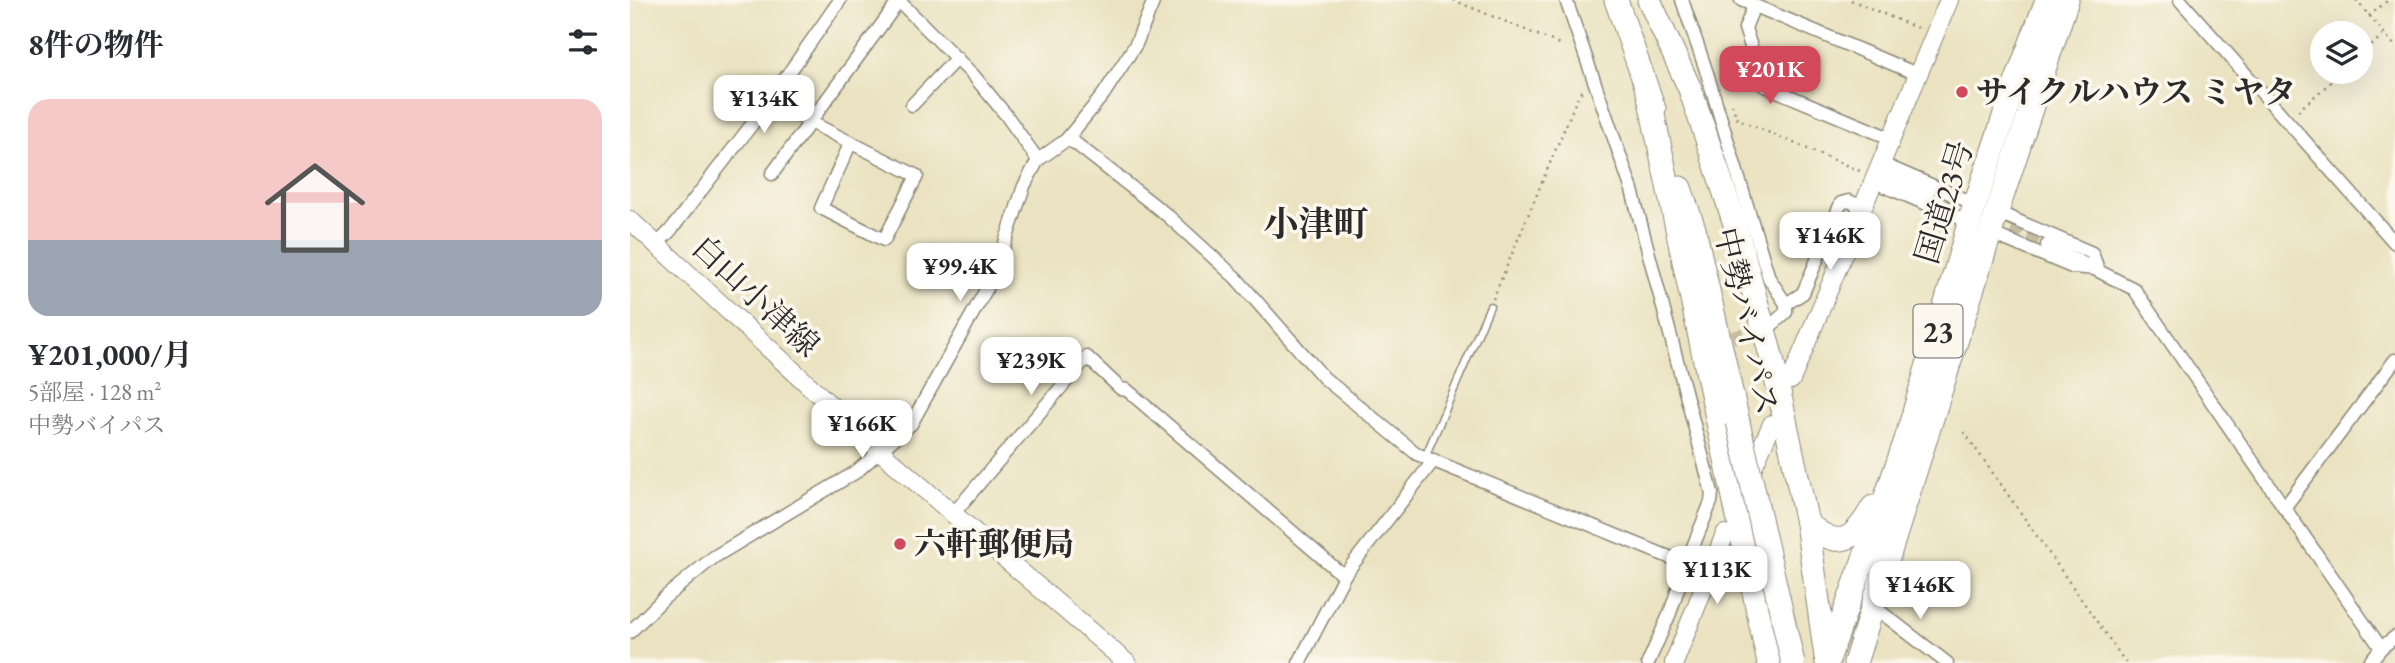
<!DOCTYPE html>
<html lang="ja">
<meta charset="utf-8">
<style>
:root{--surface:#fff;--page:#f7f7f7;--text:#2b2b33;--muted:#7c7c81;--accent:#d1495b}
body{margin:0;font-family:"EB Garamond","Noto Serif JP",serif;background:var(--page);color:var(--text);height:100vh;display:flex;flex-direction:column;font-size:26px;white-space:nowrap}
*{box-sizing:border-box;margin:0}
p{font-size:23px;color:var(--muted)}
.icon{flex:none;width:38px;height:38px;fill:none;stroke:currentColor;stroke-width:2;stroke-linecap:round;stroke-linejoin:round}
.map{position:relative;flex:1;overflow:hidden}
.details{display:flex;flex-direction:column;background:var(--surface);width:630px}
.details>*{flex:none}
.fabs{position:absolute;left:1680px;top:21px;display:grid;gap:14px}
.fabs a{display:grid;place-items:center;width:63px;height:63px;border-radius:50%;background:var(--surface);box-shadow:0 7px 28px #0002;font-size:35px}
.price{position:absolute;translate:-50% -60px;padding:0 16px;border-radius:14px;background:#fff;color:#222;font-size:23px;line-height:46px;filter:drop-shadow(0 2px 4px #0008)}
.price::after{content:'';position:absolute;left:50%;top:42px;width:21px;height:16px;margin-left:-10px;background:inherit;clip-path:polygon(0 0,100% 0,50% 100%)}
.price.current{background:var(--accent);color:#fff}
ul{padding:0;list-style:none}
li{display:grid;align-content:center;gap:14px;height:371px;padding:0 28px}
li span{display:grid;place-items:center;height:217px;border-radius:21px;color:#555}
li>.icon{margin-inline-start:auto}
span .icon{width:126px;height:126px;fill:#fffc;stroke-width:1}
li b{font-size:30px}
h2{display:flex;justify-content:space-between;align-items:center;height:84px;padding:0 28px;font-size:30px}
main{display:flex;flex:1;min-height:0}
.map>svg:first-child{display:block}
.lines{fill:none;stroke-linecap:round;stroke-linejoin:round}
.street-tunnel{stroke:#c4bda2;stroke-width:12;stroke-dasharray:12 6;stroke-linecap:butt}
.lane-casing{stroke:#8a8676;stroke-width:9}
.street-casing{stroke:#8a8676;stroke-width:15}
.secondary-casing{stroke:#8a8676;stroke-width:20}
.highway-casing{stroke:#8a8676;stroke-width:25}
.path{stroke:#8a8676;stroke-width:2.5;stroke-dasharray:2 5;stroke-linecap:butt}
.lane{stroke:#fff;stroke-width:6}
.street{stroke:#fff;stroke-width:12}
.secondary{stroke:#fff;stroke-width:18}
.highway{stroke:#fff;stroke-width:23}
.highway-bridge-casing{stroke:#8a8676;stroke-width:25;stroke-linecap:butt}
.highway-bridge{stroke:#fff;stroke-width:23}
.poi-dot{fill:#d1495b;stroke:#fbf7ec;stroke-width:2.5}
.labels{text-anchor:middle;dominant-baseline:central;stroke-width:7;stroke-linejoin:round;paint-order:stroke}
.shield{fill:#fbf7ec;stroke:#696865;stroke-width:2}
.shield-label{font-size:30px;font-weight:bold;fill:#2b2b2b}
.poi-label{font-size:32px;font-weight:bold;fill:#2b2b2b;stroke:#fbf7ec;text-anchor:start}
.street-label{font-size:32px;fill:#2b2b2b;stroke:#fbf7ec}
.quarter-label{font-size:35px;font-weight:bold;fill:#2b2b2b;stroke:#fbf7ec}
</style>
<main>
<section class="details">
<h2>8件の物件<svg class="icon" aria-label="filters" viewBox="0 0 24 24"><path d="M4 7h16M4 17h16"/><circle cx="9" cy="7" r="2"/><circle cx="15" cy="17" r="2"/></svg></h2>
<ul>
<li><span style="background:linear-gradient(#f6c9c9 65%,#9aa5b1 0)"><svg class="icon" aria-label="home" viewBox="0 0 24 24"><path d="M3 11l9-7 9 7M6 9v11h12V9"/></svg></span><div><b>¥201,000/月</b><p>5部屋 · 128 m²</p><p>中勢バイパス</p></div></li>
</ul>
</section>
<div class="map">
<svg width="1765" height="663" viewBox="0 0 1765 663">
<rect width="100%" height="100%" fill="#fbf7ec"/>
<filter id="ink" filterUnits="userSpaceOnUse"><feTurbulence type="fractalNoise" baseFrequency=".0143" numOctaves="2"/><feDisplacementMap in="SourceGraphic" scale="14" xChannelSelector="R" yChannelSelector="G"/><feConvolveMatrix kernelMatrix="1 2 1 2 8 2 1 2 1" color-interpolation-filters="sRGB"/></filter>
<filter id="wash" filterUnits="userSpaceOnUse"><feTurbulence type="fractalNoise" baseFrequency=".00686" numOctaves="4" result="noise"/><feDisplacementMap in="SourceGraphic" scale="28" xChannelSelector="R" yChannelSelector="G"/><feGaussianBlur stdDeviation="1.57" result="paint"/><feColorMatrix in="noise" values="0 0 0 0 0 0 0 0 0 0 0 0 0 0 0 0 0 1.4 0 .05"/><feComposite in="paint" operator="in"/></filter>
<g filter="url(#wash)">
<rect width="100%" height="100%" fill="#eae2c0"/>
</g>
<g filter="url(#ink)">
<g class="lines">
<!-- street-tunnel -->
<g class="street-tunnel">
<polyline points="1298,195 1417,245"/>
<polyline points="1085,343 1138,326"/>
</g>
<defs>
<polyline id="lane" points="795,457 860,306"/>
<g id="street">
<polyline points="268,0 344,76 376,115 408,160"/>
<polyline points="936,0 1002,190 1082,493 1081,502 1056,564"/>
<polyline points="1052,0 1077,73 1139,278 1156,304 1156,312 1143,324"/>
<polyline points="1111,0 1289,75"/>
<polyline points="1550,0 1765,243"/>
<polyline points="1124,6 1115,28 1133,85 1262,139"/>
<path d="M139 100C188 127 238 151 287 176L254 240 191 208 221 142"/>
<polyline points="282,105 327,58"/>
<polyline points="436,140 445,143 538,216 606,278 694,378 787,454 1056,564 1040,613 1018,663"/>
<polyline points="1252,164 1345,204"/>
<polyline points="1248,173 1298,195"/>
<polyline points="142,174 269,1"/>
<polyline points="1244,182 1340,222"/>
<polyline points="1360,233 1442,267 1468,269 1462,253 1367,212"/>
<polyline points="26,245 40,231 133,110 210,0"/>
<polyline points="1417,245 1504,289 1751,648"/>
<polyline points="1156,304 1173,293 1211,203 1219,201 1234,208"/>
<polyline points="1654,508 1765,360"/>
<polyline points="323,514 457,357 491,389 497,390 708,571 715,574"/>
<polyline points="1243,606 1317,663"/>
<polyline points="0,632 33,599 84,557 226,472 281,424 357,288 369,261 394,186 408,160 436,140 473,95 506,44 524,0"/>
<polyline points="669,663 715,574 804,460"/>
<polyline points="1739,663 1751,648 1765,637"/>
</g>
<g id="secondary">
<polyline points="0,220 251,452 497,663"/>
<polyline points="1161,380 1319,0"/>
<polyline points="1118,478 1142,424"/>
<polyline points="1044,663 1095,534"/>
</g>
<g id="highway">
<polyline points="986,0 1024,109"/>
<polyline points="1019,0 1060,89 1082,154 1104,221 1142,359 1177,523 1196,657"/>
<polyline points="1019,96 1139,663"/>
<polyline points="1050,188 1064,229 1108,422"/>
<path d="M1177 523C1210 552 1224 540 1243 507"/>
<polyline points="1197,663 1276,440 1342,214 1381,96 1417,0"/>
<polyline points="1225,663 1363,224 1437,0"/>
</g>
</defs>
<!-- lane casing -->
<use href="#lane" class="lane-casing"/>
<!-- street casing -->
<use href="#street" class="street-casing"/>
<!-- secondary casing -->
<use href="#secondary" class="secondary-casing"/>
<!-- highway casing -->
<use href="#highway" class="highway-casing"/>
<!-- path -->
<g class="path">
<polyline points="823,0 932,45"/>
<polyline points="1221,0 1289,29"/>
<polyline points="1726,0 1765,46"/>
<polyline points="1739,16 1758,0"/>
<polyline points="1731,55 1754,34"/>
<polyline points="1102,104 1107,119 1232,172"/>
<polyline points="1668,111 1712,72"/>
<polyline points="863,299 949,94 953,90"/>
<polyline points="1334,432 1496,663"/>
</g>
<!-- lane -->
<use href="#lane" class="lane"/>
<!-- street -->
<use href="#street" class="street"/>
<!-- secondary -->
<use href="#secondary" class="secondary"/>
<!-- highway -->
<use href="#highway" class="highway"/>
<defs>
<polyline id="highway-bridge" points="1108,422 1163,663"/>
</defs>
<!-- highway-bridge casing -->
<use href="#highway-bridge" class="highway-bridge-casing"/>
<!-- highway-bridge -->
<use href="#highway-bridge" class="highway-bridge"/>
</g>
</g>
<!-- markers -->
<g class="poi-dot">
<circle cx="1332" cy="92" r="7"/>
<circle cx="270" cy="544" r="7"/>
</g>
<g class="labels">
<!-- shield labels -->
<rect class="shield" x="1283.5" y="304.5" width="49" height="53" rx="5"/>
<g class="shield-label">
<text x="1308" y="331">23</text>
</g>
<!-- poi labels -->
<g class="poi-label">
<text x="1346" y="92">サイクルハウス ミヤタ</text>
<text x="284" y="544">六軒郵便局</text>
</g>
<!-- street labels -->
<g class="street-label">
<text transform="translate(1314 202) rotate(-73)">国道23号</text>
<text transform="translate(126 296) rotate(43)">白山小津線</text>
<text transform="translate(1117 321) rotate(77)">中勢バイパス</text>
</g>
<!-- quarter labels -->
<g class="quarter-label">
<text x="686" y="223">小津町</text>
</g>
</g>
</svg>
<div class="fabs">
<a><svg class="icon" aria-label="layers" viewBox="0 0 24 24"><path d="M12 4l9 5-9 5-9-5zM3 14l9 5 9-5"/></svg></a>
</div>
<b class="price current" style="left:1140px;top:106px">¥201K</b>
<b class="price" style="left:134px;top:135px">¥134K</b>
<b class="price" style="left:1200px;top:272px">¥146K</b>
<b class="price" style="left:330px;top:303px">¥99.4K</b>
<b class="price" style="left:401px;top:397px">¥239K</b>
<b class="price" style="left:232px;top:460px">¥166K</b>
<b class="price" style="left:1087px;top:606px">¥113K</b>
<b class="price" style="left:1290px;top:621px">¥146K</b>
</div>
</main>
